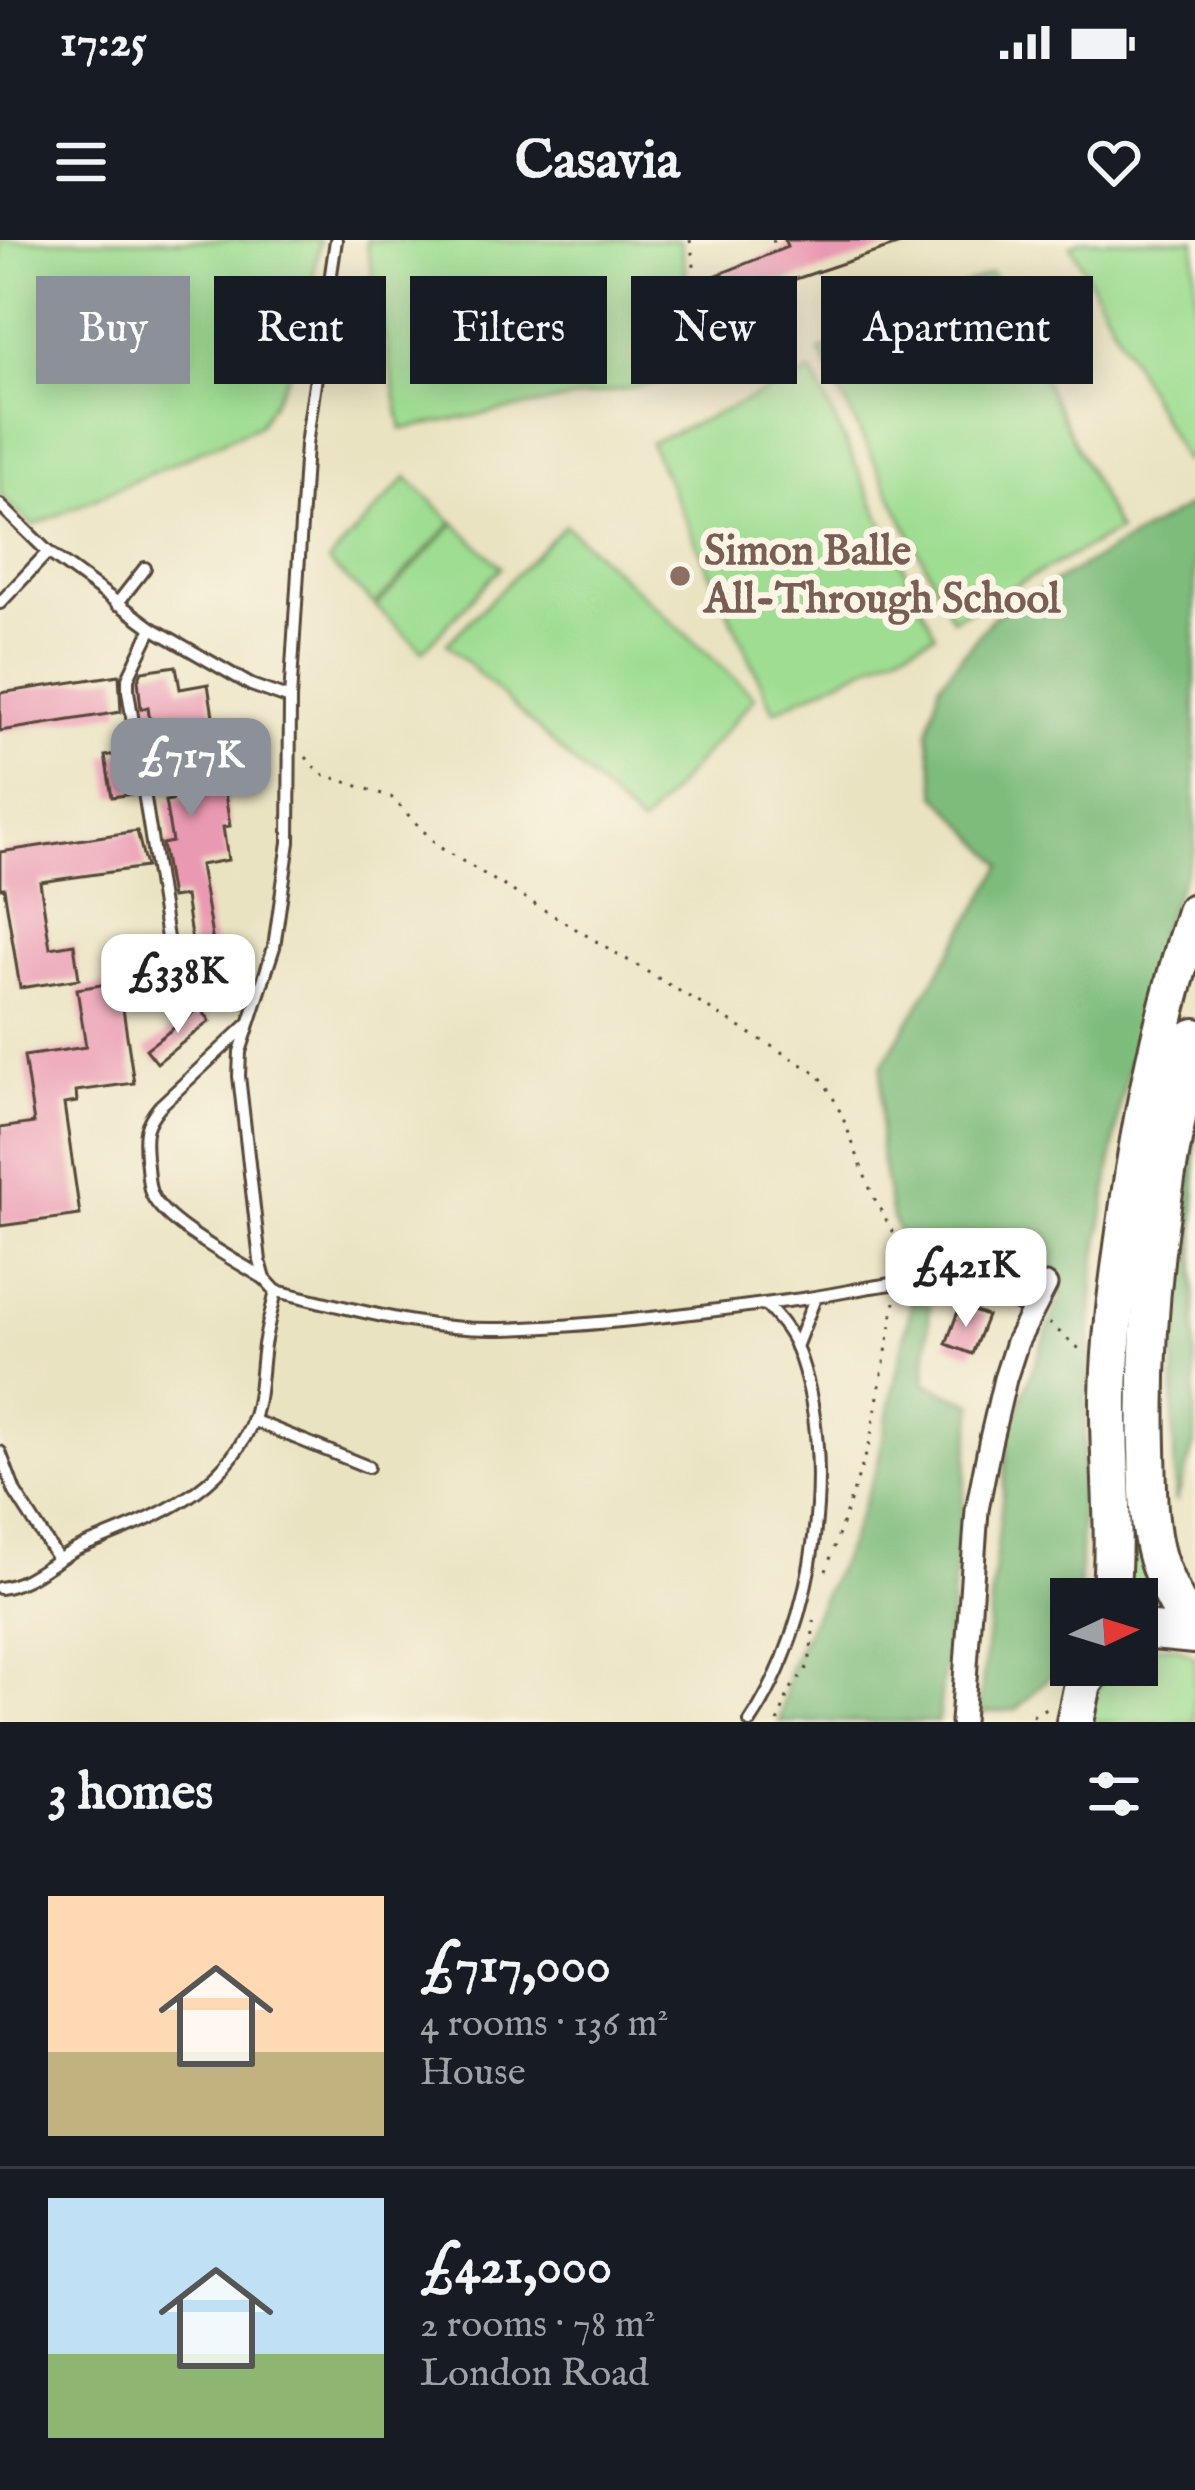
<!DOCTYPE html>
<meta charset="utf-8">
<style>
:root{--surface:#171b24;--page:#242831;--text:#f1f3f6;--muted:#9ea1a6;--line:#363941;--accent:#8c9099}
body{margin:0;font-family:"IM FELL English",serif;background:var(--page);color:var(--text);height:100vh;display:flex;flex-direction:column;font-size:45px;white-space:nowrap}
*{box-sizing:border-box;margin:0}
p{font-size:39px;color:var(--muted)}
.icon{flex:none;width:66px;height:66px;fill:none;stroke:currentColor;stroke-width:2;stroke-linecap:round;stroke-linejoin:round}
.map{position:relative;height:1482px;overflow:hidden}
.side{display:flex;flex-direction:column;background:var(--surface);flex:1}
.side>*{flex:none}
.banner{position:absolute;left:36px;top:36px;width:1125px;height:108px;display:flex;gap:24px}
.needle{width:78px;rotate:86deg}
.fabs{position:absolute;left:1050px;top:1338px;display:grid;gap:24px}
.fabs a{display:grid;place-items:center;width:108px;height:108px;border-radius:0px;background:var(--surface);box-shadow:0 6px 30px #0003;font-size:60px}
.price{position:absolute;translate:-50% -102px;padding:0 27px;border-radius:24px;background:#fff;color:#222;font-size:39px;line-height:78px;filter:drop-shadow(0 3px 6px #0008)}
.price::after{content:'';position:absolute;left:50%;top:72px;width:36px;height:27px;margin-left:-18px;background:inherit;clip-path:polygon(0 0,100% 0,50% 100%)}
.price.active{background:var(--accent);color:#fff}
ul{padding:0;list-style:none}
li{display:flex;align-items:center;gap:36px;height:300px;padding:0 48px}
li+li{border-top:3px solid var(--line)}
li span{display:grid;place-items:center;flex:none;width:336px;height:240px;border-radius:0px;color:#555}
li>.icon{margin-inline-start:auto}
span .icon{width:144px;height:144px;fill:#fffc;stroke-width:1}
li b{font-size:51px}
h2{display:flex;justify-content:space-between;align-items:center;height:144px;padding:0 48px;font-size:51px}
.tag{padding:0 42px;border-radius:0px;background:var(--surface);box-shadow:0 6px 30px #0003;font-size:42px;line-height:108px}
.tag.active{background:var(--accent);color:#fff}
.status{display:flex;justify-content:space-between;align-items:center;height:84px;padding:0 60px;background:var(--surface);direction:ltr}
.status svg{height:33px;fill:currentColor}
header{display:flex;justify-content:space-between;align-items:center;height:156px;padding:0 48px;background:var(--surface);font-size:54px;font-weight:800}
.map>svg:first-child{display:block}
.green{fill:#9edd92;stroke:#6c8458;stroke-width:3}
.forest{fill:#7ebc7c;stroke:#5c734d;stroke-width:3}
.building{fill:#ea99b2}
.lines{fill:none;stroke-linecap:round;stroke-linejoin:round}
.service-casing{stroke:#554637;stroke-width:16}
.minor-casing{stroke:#554637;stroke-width:27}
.trunk-casing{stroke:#554637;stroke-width:42}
.path{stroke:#554637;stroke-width:3;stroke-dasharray:3 9;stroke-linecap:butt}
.service{stroke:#fff;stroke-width:10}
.minor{stroke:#fff;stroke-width:21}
.trunk{stroke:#fff;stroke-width:36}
.education-dot{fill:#8d6e63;stroke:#fcf5e5;stroke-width:4.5}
.labels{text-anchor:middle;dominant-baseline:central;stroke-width:12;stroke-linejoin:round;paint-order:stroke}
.education-label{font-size:42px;font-weight:bold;fill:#785e54;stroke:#fcf5e5;text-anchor:start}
</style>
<div class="status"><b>17:25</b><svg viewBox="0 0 49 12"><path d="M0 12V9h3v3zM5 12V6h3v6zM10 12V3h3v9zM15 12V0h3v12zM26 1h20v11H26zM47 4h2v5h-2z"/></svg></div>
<header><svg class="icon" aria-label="menu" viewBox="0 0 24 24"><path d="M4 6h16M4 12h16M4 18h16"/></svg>Casavia<svg class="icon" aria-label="heart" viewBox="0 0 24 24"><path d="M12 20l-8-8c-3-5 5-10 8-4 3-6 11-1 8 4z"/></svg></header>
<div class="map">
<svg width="1195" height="1482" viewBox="0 0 1195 1482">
<rect width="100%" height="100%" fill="#fcf5e5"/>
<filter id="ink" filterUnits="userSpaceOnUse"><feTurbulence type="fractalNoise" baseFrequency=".00833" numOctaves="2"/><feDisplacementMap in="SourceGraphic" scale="24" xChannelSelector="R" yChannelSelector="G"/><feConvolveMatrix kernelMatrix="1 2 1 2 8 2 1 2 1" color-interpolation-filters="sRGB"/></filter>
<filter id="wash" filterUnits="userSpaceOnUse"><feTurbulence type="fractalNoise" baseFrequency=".004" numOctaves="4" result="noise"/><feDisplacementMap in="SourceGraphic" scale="48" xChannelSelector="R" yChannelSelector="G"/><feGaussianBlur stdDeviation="2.7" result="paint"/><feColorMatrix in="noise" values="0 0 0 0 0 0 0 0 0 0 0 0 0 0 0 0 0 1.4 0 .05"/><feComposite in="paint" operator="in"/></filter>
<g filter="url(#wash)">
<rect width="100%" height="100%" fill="#eae3c2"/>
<!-- green -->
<g class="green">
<polygon points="0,0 320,0 304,85 288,136 259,185 33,286 0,255"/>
<polygon points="366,0 680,0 704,135 402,189"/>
<polygon points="1082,0 1195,0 1195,214 1184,221 1071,5"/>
<polygon points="991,33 1118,291 952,379 820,111"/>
<polygon points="812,132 935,394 774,471 650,203"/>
<polygon points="407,237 453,282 375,365 328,322"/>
<polygon points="455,283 501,327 423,411 376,367"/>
<polygon points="565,285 755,457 641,586 447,404"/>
<polygon points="1124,1266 1137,1266 1166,1374 1137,1375 1137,1359 1120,1359"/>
<polygon points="1174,1406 1195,1417 1195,1482 1090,1482 1092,1461 1110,1425 1137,1425 1137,1408"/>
</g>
<!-- forest -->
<g class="forest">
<polygon points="1195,262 1195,610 1162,687 1120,864 1094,1036 1082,1242 1079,1357 1071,1359 1071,1387 1060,1426 1016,1470 979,1473 1010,1188 1062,1053 1030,1033 1023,1045 1007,1051 919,1030 892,978 880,910 882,826 1003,625 937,555 928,493 940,443 993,377"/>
<polygon points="1195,865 1195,1201 1176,1262 1173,1186 1177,1018"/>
<polygon points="912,1060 930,1065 925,1143 974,1164 938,1482 779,1482 790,1426 848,1305 877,1227"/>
</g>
<g id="blocks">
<!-- building -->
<g class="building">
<polygon points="785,0 902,0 903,3 778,45 788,76 733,97 712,37 787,7"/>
<polygon points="176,426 180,449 208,444 230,586 223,587 228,620 200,625 217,727 233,725 235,742 163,754 158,723 194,717 185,656 171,658 162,604 172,602 165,561 190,557 179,487 151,491 148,467 141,469 138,440 142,431"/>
<polygon points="119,435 121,472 0,491 0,453"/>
<polygon points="126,513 133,554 112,557 105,516"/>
<polygon points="137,591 146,627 40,642 50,708 74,704 79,739 20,748 4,648 0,648 0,612"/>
<polygon points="119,742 134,843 76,851 77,862 64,864 80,975 0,986 0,888 34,883 24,816 86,807 77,749"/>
<polygon points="200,768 210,781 157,823 146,809"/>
<polygon points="960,1066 987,1076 972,1114 946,1104"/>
</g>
</g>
</g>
<g filter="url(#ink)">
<use href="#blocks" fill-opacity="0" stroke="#554637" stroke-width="3"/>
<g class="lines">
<defs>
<g id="service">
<path d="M336 0 306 205 290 459 289 602 274 707 240 812 239 836 260 1021 265 1039 276 1051C350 1068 425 1091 501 1089 602 1086 703 1072 802 1059 847 1053 892 1039 938 1043 972 1045 1003 1058 1034 1071"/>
<polyline points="0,265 48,312 152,388 251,445 290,459"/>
<polyline points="0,363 48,312"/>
<polyline points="117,364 145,328"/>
<polyline points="152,388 128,438 128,451 167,698"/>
<path d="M248 784 160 866C144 885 144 894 146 918 148 930 147 945 152 955 165 984 237 1021 265 1039"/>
<polyline points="796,1107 815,1058"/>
<polyline points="252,1180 368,1227"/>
<polyline points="0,1212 15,1252 58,1319"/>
<path d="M0 1348C31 1344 53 1319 81 1307 147 1280 218 1257 250 1187 261 1162 260 1132 264 1105 267 1087 272 1069 276 1051"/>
<path d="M750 1482C815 1385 839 1219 797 1109 790 1091 778 1078 765 1064"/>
</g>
<polyline id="minor" points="962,1482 977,1270 990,1203 1005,1139 1017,1102 1046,1045"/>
<g id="trunk">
<path d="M1110 1359C1117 1292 1108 1225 1109 1158 1110 1100 1118 1042 1126 985 1140 878 1162 775 1195 672"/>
<path d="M1193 1393C1180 1369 1165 1344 1157 1318 1147 1283 1148 1244 1147 1208 1143 1069 1162 932 1195 797"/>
<polyline points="1137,1395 1153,1391 1195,1395"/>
<polyline points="1075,1482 1083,1444 1096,1425"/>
</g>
</defs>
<!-- service casing -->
<use href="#service" class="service-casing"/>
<!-- minor casing -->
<use href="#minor" class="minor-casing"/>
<!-- trunk casing -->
<use href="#trunk" class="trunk-casing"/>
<!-- path -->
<g class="path">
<polyline points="690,0 711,134"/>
<polyline points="773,0 775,5"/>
<path d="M306 517 319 533 391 557 439 607 818 834C846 871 854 914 873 955 881 973 893 987 897 1007L934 1002 999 1033 1013 1043"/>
<polyline points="897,1009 898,1029"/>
<polyline points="1049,1083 1083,1112"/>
<polyline points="826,1331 869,1206 895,1062"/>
<polyline points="778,1482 789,1451 809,1425 815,1375"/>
<polyline points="1022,1482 1046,1468"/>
</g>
<!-- service -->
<use href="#service" class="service"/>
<!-- minor -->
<use href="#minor" class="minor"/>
<!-- trunk -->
<use href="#trunk" class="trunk"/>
</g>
</g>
<!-- markers -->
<circle class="education-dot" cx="680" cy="336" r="12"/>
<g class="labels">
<!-- education labels -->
<g class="education-label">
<text x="704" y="312">Simon Balle<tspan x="704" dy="48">All-Through School</tspan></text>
</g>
</g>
</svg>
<div class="fabs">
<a><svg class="needle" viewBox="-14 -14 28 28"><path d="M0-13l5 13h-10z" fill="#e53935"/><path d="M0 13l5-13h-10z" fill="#9ea1a6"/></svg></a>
</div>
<b class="price active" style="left:191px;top:580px">£717K</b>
<b class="price" style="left:178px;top:796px">£338K</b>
<b class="price" style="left:966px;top:1090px">£421K</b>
<div class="banner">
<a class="tag active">Buy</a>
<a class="tag">Rent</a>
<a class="tag">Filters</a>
<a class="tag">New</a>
<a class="tag">Apartment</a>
</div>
</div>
<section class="side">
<h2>3 homes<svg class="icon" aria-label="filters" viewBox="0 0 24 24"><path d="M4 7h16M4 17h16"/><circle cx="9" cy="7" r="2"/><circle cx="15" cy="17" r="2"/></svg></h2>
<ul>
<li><span style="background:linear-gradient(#ffd9b3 65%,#c2b280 0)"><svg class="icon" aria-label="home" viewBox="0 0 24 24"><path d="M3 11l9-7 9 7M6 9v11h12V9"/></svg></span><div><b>£717,000</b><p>4 rooms · 136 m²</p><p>House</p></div></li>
<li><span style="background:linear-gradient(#bfe0f5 65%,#8fb573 0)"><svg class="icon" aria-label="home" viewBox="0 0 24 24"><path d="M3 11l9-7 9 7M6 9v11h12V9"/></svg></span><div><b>£421,000</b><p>2 rooms · 78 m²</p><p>London Road</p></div></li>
</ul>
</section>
